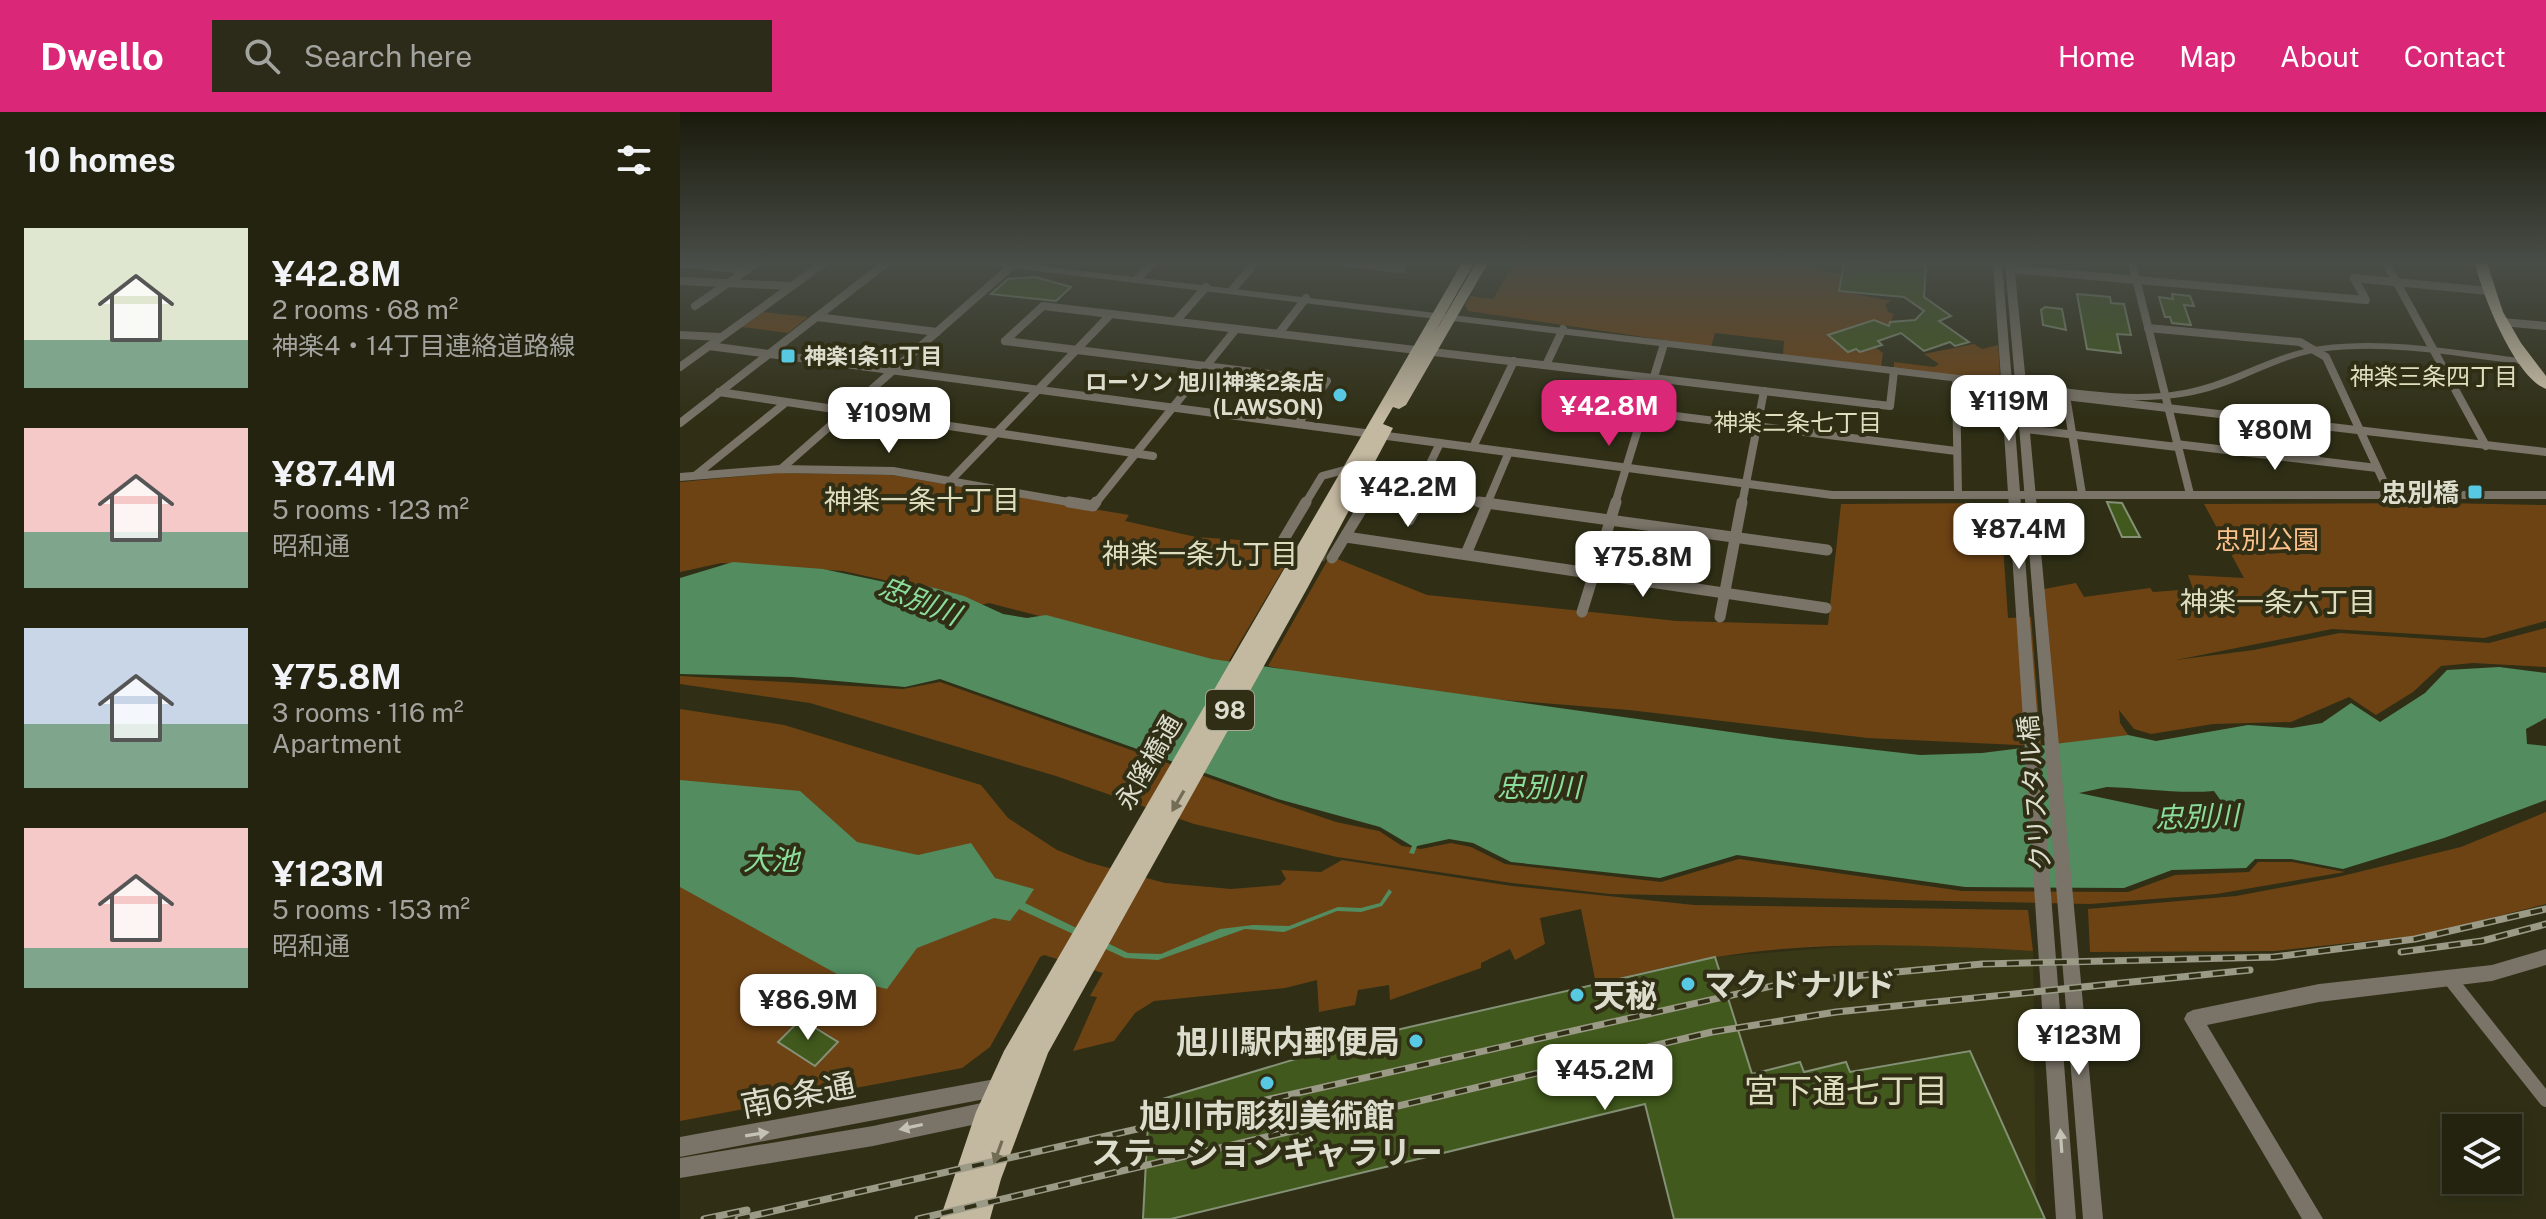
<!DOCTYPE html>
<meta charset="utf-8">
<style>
:root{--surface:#242310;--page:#2c2b19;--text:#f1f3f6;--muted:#a3a49f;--line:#414030;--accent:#db2777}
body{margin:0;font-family:"Public Sans","Noto Sans JP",sans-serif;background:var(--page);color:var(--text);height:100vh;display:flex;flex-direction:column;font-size:30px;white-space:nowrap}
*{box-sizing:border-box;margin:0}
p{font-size:26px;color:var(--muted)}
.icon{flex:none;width:44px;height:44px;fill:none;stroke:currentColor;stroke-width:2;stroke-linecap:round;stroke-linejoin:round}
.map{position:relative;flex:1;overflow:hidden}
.details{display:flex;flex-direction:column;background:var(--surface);width:680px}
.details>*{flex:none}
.tools{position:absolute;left:1762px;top:1002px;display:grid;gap:16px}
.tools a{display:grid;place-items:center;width:80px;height:80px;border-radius:0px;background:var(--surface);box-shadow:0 4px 12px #0003,0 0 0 2px var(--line);font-size:40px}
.price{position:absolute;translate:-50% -68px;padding:0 18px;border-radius:16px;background:#fff;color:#222;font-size:26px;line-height:52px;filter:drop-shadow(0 2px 4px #0008)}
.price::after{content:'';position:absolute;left:50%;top:48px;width:24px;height:18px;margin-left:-12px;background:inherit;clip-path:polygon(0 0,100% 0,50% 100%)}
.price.selected{background:var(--accent);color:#fff}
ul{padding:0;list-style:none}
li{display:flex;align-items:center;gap:24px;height:200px;padding:0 24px}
li span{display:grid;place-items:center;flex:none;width:224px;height:160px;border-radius:0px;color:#555}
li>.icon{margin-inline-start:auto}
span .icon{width:96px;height:96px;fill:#fffc;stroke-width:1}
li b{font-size:34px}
h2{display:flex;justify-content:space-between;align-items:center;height:96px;padding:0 24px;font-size:34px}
header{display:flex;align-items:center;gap:48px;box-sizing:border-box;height:112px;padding:0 40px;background:var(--accent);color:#fff}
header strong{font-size:38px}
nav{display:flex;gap:44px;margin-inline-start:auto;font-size:28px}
.search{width:560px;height:72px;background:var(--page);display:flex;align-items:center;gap:20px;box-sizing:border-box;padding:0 28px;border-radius:0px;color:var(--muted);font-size:30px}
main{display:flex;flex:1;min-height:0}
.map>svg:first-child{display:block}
.built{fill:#393816}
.green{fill:#6e4314}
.water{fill:#528c5f;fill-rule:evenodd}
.building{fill:#41591c;stroke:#849176;stroke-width:2}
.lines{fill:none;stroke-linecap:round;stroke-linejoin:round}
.minor-tunnel{stroke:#4a4932;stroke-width:11;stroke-dasharray:11 5;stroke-linecap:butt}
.minor-far2{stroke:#797368;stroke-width:8}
.minor-far1{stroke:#797368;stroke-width:11}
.minor{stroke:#797368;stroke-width:14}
.tertiary{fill:#797368;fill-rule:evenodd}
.primary{fill:#c3b8a0;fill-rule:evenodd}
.trunk{fill:#d2c6ac;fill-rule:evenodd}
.rail-casing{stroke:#9a9a87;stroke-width:7}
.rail{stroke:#302f16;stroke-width:4;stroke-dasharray:12;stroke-linecap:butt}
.oneway{fill:#726d54}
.oneway2{fill:#c4c2b4}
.poi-dot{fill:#57c9e2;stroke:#302f16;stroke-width:3}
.labels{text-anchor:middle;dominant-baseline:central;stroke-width:8;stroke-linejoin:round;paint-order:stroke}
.far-poi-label{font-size:22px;font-weight:bold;fill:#ddddce;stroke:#302f16;text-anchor:start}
.far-neighbourhood-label{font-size:24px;fill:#deddbe;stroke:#302f16}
.shield{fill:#302f16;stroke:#a9a997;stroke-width:2}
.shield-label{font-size:24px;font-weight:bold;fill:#ddddce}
.poi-label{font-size:26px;font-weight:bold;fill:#ddddce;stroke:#302f16;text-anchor:end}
.park-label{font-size:26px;fill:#fdc28c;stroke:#302f16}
.street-label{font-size:26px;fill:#ddddce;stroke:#302f16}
.neighbourhood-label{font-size:28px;fill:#deddbe;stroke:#302f16}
.water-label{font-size:28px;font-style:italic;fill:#8bdd9c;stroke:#302f16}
.near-poi-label{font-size:32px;font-weight:bold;fill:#ddddce;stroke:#302f16;text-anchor:start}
.near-street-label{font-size:32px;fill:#ddddce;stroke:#302f16}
.near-neighbourhood-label{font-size:34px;fill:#deddbe;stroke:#302f16}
</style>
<header>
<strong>Dwello</strong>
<div class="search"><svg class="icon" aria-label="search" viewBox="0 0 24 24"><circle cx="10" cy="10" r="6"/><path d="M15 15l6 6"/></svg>Search here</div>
<nav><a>Home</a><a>Map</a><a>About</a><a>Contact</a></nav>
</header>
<main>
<section class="details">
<h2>10 homes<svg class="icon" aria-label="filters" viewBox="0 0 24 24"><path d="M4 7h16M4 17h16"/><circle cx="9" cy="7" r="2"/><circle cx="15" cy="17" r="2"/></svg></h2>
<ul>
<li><span style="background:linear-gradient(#dfe7d0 70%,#7fa58c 0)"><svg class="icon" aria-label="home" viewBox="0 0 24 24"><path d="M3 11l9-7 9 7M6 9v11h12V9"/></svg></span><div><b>¥42.8M</b><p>2 rooms · 68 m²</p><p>神楽4・14丁目連絡道路線</p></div></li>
<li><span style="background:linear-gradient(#f6c9c9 65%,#7fa58c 0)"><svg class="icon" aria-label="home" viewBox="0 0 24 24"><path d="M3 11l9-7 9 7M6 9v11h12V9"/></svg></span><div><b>¥87.4M</b><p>5 rooms · 123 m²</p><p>昭和通</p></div></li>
<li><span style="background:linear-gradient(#c9d6e8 60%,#7fa58c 0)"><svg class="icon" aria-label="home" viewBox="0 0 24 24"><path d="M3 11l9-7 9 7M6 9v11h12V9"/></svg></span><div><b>¥75.8M</b><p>3 rooms · 116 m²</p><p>Apartment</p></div></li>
<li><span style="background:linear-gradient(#f6c9c9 75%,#7fa58c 0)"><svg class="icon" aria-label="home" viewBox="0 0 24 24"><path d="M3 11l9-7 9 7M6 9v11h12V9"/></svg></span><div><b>¥123M</b><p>5 rooms · 153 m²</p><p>昭和通</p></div></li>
</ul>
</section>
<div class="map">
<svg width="1866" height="1107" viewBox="0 0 1866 1107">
<rect width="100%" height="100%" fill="#302f16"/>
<!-- built -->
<polygon class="built" points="1246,833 1353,839 1356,1107 994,1107 966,992 945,997 916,872 1035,845 1171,834"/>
<!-- green -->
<g class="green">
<polygon points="834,151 1136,151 1136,158 1162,162 1159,179 1212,189 1205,192 1208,200 1214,202 1209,213 1193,208 1149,223 1168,240 1195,235 1203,241 1201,255 1103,243 1104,229 1035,221 1031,235 788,199 785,193 791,184 813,187"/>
<polygon points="83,200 128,205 108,221 62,215"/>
<polygon points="1294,232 1302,237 1318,233 1320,261 1318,265 1304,267 1214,257 1214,250 1254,255 1259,252 1244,242"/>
<polygon points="98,361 211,363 449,403 445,409 516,425 618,432 547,552 309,491 284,497 249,492 213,470 163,459 41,451 0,460 0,370"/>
<polygon points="1320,391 1328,506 1351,505 1361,634 1188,626 949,598 787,585 669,570 588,554 650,444 747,483 997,509 1148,513 1161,392"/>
<polygon points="1760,391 1866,393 1866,509 1804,526 1652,517 1496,548 1574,538 1660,521 1809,531 1866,516 1866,555 1793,551 1761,554 1733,580 1696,603 1669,585 1611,610 1533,612 1471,622 1454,617 1439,598 1440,611 1448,623 1366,634 1354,479 1396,471 1404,485 1470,476 1473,480 1513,477 1508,463 1564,466 1524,392"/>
<polygon points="0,564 223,577 260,570 577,683 656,710 699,719 722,734 741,737 771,731 791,735 825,752 981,770 1059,747 1282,779 1448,780 1495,763 1569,760 1578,750 1612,750 1665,760 1536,782 1410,792 930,782 832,771 657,745 514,712 376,664 130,591 0,572"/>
<path d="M0 597 104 613 301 673 328 706 377 738 407 750 485 771 551 777 600 773 606 767 601 758 641 760 662 748 832 774 1014 793 1348 798 1353 839C1248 833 1140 828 1036 845 996 851 956 863 916 872L901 797 860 806 865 832 835 848 830 837 801 851V856L710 888 709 873 678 878 675 893 639 900 637 868 605 876 474 889 455 901 434 929 393 939 417 885 410 884 423 861 364 843 360 845 310 935 282 956 0 1009Z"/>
<polygon points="1866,700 1866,792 1743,823 1595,839 1410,840 1408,797 1556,784 1658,765 1781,735"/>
</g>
<!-- water -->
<g class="water">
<path d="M53 450 143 457 214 472 243 473 284 484 323 502 347 506 366 503 532 547 1100 627 1240 643 1302 641 1448 623 1476 629 1568 613 1612 616 1642 611 1671 591 1700 610 1745 581 1767 558 1819 555 1866 561V606L1846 617 1847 632 1866 634V688L1764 726 1663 757 1611 747H1575L1566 756 1492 758 1444 776 1285 775 1057 743 980 766 831 750 793 731 769 727 737 734 734 742 729 741 732 734 700 715 598 687 260 567 225 575 112 565 0 562V466ZM1427 675C1463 676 1498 682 1534 679L1551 703 1518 706 1399 681Z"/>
<polygon points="0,668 120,679 177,730 238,743 291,731 315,766 354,777 345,791 448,841 481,842 540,817 573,813 609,814 658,795 681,796 700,791 709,777 712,780 702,794 681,800 657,799 604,820 565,817 478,848 445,846 339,797 330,809 314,806 237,836 207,877 166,867 0,775"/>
</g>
<!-- building -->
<g class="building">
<polygon points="1164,151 1246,153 1244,185 1271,204 1259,209 1289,230 1275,234 1270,230 1244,239 1221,221 1198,229 1202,233 1180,240 1176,237 1168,240 1148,223 1194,208 1209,214 1210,210 1235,208 1244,199 1224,185 1159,179"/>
<polygon points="355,165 391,175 376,189 311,182 328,167"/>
<polygon points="1397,182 1430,185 1431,191 1444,192 1451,223 1437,222 1441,241 1407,237"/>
<polygon points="1492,182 1510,184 1514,194 1504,193 1511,213 1492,211 1490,205 1485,205 1479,185 1493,187"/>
<polygon points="1365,195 1382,197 1386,218 1363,213 1361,198"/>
<polygon points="1427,390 1442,391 1460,425 1442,425"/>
<polygon points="1035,845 1072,962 1120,950 1124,960 1166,950 1170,960 1290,939 1365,1107 994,1107 965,992 491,1107 463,1107 469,991 699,922"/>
<polygon points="121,907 158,930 135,954 98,930"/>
</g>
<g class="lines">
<!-- minor-tunnel -->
<polyline class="minor-tunnel" points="605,432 652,446"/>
<!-- minor-far2 -->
<g class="minor-far2">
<polyline points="0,151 66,158"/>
<polyline points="667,151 721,157 725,151"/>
<polyline points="1452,151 1510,382"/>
<polyline points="1706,151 1806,334"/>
<polyline points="1331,157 1686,188 1674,166"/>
<polyline points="1674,166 1808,179"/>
<polyline points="457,167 473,151"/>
<polyline points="0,169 112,174"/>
<polyline points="552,178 575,151"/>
<polyline points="15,194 77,151"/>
<polyline points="137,205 257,220"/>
<polyline points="496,209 526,175"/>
<polyline points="1822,210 1866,214"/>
<polyline points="1468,216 1620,230 1646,245 1709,381"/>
<polyline points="599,221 626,186"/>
<polyline points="0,223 41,225"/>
<polyline points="325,229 363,194 1210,294 1214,259"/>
<polyline points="325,229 647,269 618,312"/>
<polyline points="29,234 1152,383 1866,383"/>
<polyline points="866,253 883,217"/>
<polyline points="0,255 144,151"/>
<polyline points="1276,267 1278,382"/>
<polyline points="1342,279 1866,340"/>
<polyline points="39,280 473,344"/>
<polyline points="1386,284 1402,382"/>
<polyline points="963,300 1276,339"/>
<polyline points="0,311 206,151"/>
<polyline points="1622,311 1637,348"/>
<polyline points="1345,317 1497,335"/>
<polyline points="1496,332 1697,356"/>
<polyline points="793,335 834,249"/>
<polyline points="101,357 333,153"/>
<polyline points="682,359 696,373 685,392"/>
<polyline points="16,363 104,292"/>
<polyline points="0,365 101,357 213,359 400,392"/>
<polyline points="272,367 431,202"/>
<polyline points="743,382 736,381 760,331"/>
<polyline points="415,392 556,217"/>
<polyline points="625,392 642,364 668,357"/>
<polyline points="738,392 743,382 813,392"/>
<polyline points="807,392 829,340"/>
<polyline points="935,392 984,232"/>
<polyline points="1062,392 1084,279"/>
</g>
<!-- minor-far1 -->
<g class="minor-far1">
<polyline points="389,390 413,394 416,390"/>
<polyline points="799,390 1147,438"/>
<polyline points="729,408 739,390"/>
<polyline points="666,425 1146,496"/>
<polyline points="605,432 601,432 626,390"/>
<polyline points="786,442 808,390"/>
<polyline points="652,446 686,390"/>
<polyline points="902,500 936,390"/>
<polyline points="1040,505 1062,390"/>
</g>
<!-- minor -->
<polyline class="minor" points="1770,867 1866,988"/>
<!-- tertiary -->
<g class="tertiary">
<path d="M310 151H335L1321 268 1313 151H1322L1332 270H1335L1325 151H1334L1346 271C1402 278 1465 290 1521 274 1562 263 1599 239 1641 234 1710 225 1779 239 1847 247L1852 250 1847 253C1779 245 1708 230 1639 240 1600 246 1566 268 1529 279 1470 296 1406 285 1346 278L1423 1107H1403L1336 277 1332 276 1396 1107H1376L1321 275 315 154Z"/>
<polygon points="1866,837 1866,853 1812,869 1639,890 1527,913 1643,1107 1622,1107 1504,907 1507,901 1513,898 1639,872 1812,853"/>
<polygon points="326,965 333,967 335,974 333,981 326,983 0,1045 0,1025"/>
<polygon points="311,989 318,992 321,999 318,1006 311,1009 193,1034 0,1066 0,1046 193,1014"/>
</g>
<!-- primary -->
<polygon class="primary" points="782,151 794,151 754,222 796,151 808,151 726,293 719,297 713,295 703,312 713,316 628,475 368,941 321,1067 310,1107 260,1107 296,1000 324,939"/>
<!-- trunk -->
<path class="trunk" d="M1795 151H1807L1823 200 1841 231 1866 264V277C1835 265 1802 183 1795 151Z"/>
<defs>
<g id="rail">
<polyline points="1721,840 1802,829 1866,812"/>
<polyline points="24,1107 67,1098"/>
<polyline points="58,1107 1110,870 1302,852 1594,845 1735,827 1866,797"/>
<polyline points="238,1107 1032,920 1156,900 1570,858"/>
</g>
</defs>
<!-- rail casing -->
<use href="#rail" class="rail-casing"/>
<!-- rail -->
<use href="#rail" class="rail"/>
</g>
<!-- one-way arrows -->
<defs><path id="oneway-solid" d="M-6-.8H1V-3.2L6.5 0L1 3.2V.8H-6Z" transform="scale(2)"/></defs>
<g class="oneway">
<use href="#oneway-solid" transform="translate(498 689) rotate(120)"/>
<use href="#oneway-solid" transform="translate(318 1040) rotate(110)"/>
</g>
<g class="oneway2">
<use href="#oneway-solid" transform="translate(231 1015) rotate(168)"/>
<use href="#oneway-solid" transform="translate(77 1022) rotate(-9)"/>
<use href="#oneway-solid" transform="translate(1381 1029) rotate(-94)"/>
</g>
<!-- sky -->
<linearGradient id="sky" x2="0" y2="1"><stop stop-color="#1a1a0c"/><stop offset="0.49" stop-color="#484d47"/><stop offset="1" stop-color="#484d47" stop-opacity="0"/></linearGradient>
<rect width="1866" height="306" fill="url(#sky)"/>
<!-- markers -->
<g class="poi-dot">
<rect x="100" y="236" width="16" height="16" rx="4"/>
<circle cx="660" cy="283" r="8"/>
<rect x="1787" y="372" width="16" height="16" rx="4"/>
<circle cx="1008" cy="872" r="8"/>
<circle cx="897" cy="883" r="8"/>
<circle cx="736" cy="929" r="8"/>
<circle cx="587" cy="971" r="8"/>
</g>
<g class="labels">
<!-- far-poi labels -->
<g class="far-poi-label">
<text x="124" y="244">神楽1条11丁目</text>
<text x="644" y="270" text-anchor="end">ローソン 旭川神楽2条店<tspan x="644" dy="25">(LAWSON)</tspan></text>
</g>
<!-- far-neighbourhood labels -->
<g class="far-neighbourhood-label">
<text x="1754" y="264">神楽三条四丁目</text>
<text x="1118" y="310">神楽二条七丁目</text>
</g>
<!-- shield labels -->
<rect class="shield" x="526" y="578" width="48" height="40" rx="6"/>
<g class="shield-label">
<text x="550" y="598">98</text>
</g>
<!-- poi labels -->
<g class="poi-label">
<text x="1779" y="380">忠別橋</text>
</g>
<!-- park labels -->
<g class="park-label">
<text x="1587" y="427">忠別公園</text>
</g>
<!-- street labels -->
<g class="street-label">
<text transform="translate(468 650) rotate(-60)">永隆橋通</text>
<text transform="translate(1354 681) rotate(-95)">クリスタル橋</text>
</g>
<!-- neighbourhood labels -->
<g class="neighbourhood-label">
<text x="242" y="387">神楽一条十丁目</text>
<text x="520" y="441">神楽一条九丁目</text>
<text x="1598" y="489">神楽一条六丁目</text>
</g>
<!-- water labels -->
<g class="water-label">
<text transform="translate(240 488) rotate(22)">忠別川</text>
<text x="859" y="674">忠別川</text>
<text transform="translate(1517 704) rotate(-2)">忠別川</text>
<text x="91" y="747">大池</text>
</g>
<!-- near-poi labels -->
<g class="near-poi-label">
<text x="1024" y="872">マクドナルド</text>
<text x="913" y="883">天秘</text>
<text x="720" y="929" text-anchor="end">旭川駅内郵便局</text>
<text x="587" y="1003" text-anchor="middle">旭川市彫刻美術館<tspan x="587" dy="37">ステーションギャラリー</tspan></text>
</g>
<!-- near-street labels -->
<g class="near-street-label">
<text transform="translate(118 983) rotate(-11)">南6条通</text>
</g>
<!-- near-neighbourhood labels -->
<g class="near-neighbourhood-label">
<text x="1166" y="979">宮下通七丁目</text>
</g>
</g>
</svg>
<div class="tools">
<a><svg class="icon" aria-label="layers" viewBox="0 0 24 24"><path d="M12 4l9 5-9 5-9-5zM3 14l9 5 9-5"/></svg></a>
</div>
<b class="price" style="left:1329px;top:331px">¥119M</b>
<b class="price selected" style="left:929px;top:336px">¥42.8M</b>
<b class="price" style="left:209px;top:343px">¥109M</b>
<b class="price" style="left:1595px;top:360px">¥80M</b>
<b class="price" style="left:728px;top:417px">¥42.2M</b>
<b class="price" style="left:1339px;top:459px">¥87.4M</b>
<b class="price" style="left:963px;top:487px">¥75.8M</b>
<b class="price" style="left:128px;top:930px">¥86.9M</b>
<b class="price" style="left:1399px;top:965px">¥123M</b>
<b class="price" style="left:925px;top:1000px">¥45.2M</b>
</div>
</main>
